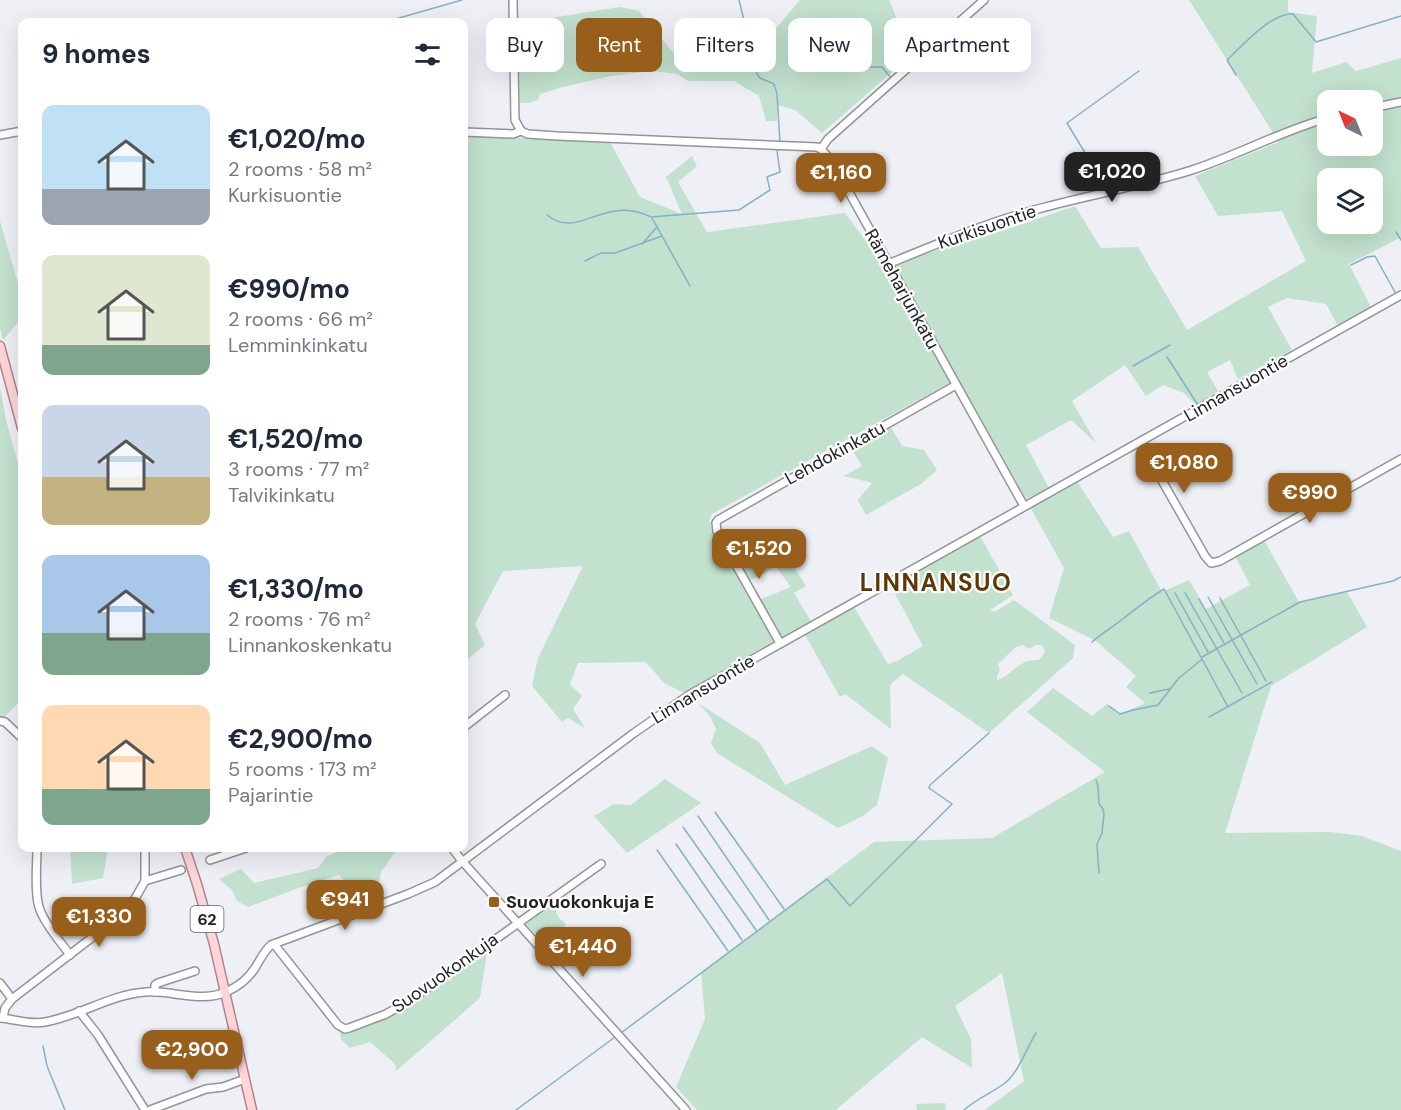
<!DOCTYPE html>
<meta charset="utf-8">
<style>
:root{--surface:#fff;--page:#f2f2f3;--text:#1f2937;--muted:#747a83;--accent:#975f1b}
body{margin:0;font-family:"DM Sans",sans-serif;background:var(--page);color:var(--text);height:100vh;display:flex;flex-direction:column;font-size:22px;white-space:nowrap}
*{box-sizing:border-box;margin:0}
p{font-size:20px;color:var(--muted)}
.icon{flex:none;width:33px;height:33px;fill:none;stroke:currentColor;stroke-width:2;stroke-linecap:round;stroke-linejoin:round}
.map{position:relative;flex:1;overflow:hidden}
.panel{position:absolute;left:18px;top:18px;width:450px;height:834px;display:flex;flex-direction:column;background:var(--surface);border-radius:12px;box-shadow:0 6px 24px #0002}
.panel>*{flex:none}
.top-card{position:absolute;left:486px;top:18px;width:570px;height:54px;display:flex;gap:12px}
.needle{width:39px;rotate:317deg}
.buttons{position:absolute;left:1317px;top:90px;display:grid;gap:12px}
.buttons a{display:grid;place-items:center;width:66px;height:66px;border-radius:12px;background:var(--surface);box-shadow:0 6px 24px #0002;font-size:30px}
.price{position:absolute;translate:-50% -51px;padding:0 14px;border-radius:12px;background:var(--accent);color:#fff;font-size:20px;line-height:39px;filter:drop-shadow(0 2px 3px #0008)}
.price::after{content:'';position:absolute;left:50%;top:36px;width:18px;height:14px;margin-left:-9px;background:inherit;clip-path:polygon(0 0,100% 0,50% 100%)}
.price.current{background:#222;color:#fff}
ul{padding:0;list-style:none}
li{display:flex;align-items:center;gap:18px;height:150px;padding:0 24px}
li span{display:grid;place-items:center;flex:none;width:168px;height:120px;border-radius:12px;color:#555}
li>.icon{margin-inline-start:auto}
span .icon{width:72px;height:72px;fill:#fffc;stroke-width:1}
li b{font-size:26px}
h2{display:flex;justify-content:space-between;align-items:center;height:72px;padding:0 24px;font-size:26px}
.pill{padding:0 21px;border-radius:12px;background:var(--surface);box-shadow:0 6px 24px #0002;font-size:21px;line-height:54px}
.pill.current{background:var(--accent);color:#fff}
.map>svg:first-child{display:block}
.green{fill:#c2e1ce;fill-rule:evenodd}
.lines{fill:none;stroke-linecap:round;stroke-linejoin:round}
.stream{stroke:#84b1c6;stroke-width:1.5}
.minor-casing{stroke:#939499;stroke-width:10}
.major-casing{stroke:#b08589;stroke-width:11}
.minor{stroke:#fff;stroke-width:7}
.major{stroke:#fed6d9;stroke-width:8}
.poi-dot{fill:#975f1b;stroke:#fdfdfe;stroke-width:2}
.labels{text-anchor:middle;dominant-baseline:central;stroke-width:4.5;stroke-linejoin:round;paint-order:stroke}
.shield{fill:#fdfdfe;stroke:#626365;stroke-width:1.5}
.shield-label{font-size:16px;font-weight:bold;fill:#202123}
.street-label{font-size:18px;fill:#202123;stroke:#fdfdfe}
.poi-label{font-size:18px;font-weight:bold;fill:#202123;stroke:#fdfdfe;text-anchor:start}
.district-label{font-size:24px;font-weight:bold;letter-spacing:1.5px;fill:#5d3705;stroke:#fdfdfe}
</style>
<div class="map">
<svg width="1401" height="1110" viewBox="0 0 1401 1110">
<rect width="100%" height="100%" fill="#eff0f6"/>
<!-- green -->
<g class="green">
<polygon points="800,0 889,0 912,55 822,133 795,110 777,105 777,121 766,121 759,96 734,81 688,81 677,74 652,71 611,76 563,87 540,94 538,100 530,103 520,103 519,65 543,63 542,45 520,47 520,32 531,21 620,7 639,11 684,66 755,53"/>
<path d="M1189 0H1288V12L1317 16 1312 73 1346 62 1356 71 1401 58V237L1349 264 1371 307 1338 326 1326 304 1287 298 1268 307 1292 350 1238 379 1230 360 1207 372 1218 391 1196 405 1184 393 1163 385 1146 396 1125 365 1072 401 1096 443 1071 420 1026 445 1049 488 1026 499 958 378 712 514 709 521 719 542 754 602 791 587 776 567 749 581 727 541 778 538 793 545 789 559 806 586 794 593 811 621 684 693 664 683 646 662 578 663 570 684 582 696 573 709 585 728 568 718 562 722 532 686 538 658 583 566 503 571 475 624 485 645 464 662V135L610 142 640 197 682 214 666 177 692 156 697 166 678 182 707 232 845 213 884 265 990 235 1075 206 1101 248 1138 247 1187 330 1306 261 1282 211 1218 216 1195 176 1279 142ZM1328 100H1372V146H1328ZM1328 178H1372V224H1328Z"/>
<polygon points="0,221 22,297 20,307 22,318 3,340 0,329"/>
<polygon points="0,387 6,420 22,478 22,699 2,719 0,716"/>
<polygon points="890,426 902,446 924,450 937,470 921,484 866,515 858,500 872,483 844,476 862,466 851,448"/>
<polygon points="1077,481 1113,537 1129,531 1162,592 1189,580 1206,609 1250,585 1235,556 1264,540 1299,602 1347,592 1367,627 1271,686 1225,833 1330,832 1362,836 1401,851 1401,1110 985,1110 1024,1081 1002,973 955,1006 971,1039 972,1068 922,1037 836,1110 697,1110 676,1087 705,1019 701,972 874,842 992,838 1105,772 1027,712 1053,688 1092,716 1107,704 1121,714 1145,703 1126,687 1136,676 1096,641 1049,618 1064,568 1030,507"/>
<path d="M980 536 1013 595 990 610 995 612 1014 600 1075 645 1073 658 989 733 903 674 907 670 890 685 891 729 845 694 840 697 805 635 854 607 888 664 897 661 923 646 891 586ZM1023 645 1029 649 1036 645H1042L1045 652 1039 660C1017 659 1014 675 997 680V676L1000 670 998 664 1016 647Z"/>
<polygon points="698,703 760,743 785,785 872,746 888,758 877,805 863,816 838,828 717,753 711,743 716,729 710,716"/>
<polygon points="665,779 701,803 627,853 594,816 614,804 631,805"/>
<polygon points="70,848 108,848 103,878 72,884"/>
<polygon points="347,848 402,848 396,851 381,872 378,892 362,899 339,875 296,889 248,907 237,901 232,890 219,879 241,869 254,883 318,868 327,856"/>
<polygon points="552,903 559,918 566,924 547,946 525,923"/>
<path d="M484 951 487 952 480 998 396 1071 395 1064 370 1042 350 1048 341 1039 340 1032C396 1022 439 983 484 951Z"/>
<polygon points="945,1103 946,1110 917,1110 916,1104"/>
</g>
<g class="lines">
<!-- stream -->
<g class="stream">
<polyline points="739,0 757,74 760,78 774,84 777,94 780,142"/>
<polyline points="385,22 462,0"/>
<polyline points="862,67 882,67 891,78"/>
<path d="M1236 75 1227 60C1242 46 1272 12 1293 14L1316 42 1401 16"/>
<polyline points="1096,171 1067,123 1139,71"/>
<path d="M547 215C569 233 588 216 610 212 625 208 637 210 651 217L739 210 770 190 767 177 780 172 777 151 780 149"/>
<polyline points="652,218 690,286"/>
<polyline points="1396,232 1401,240"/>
<polyline points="642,244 657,227"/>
<polyline points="585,261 601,253 615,253 662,236"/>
<polyline points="1351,265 1367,257 1375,256 1396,294 1398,293"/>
<polyline points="1167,357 1198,405"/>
<polyline points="1133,366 1170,345"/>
<polyline points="1175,593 1208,652"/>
<polyline points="1185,593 1242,693"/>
<polyline points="1208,597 1257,684"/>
<polyline points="1220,598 1266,681"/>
<polyline points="1199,599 1224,643"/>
<path d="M1092 642C1102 633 1113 627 1124 618 1137 608 1149 598 1164 589L1228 707"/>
<polyline points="1202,657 1300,602 1393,581 1401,577"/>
<polyline points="1150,693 1169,689"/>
<polyline points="1109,706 1120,714 1133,710 1158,705 1178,679 1201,660"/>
<polyline points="1209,717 1272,682"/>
<polyline points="1096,780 1098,786 1099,804 1103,809 1104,814 1102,833 1097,844 1099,873"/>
<polyline points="715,812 784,909"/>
<polyline points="698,816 769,920"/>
<polyline points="683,827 756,930"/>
<polyline points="676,844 742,940"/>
<polyline points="657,850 728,951"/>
<polyline points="621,1033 827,879 850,906 952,804 929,788 930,785 989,733"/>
<polyline points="43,1046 47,1066 65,1110"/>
<polyline points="516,1110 615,1037"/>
<path d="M964 1110C976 1099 992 1093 1005 1083 1020 1070 1026 1049 1036 1033"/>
</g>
<defs>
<g id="minor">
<polyline points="513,0 515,120 521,131"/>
<polyline points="1372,108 1401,102"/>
<polyline points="521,131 528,134 557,136 817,147 821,149 831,160 1024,506"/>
<polyline points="464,132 513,134 521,131"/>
<polyline points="0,135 22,131"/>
<polyline points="821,149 828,139 984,0"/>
<path d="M888 264C937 244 986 223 1038 209 1089 195 1141 186 1192 170 1238 155 1281 131 1328 118"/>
<polyline points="1140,442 1205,556 1211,563 1220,561 1401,459"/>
<polyline points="780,643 717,531 716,523 718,520 956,385"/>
<polyline points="0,721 5,722 22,738"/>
<polyline points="464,727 505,695"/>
<path d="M37 848C37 864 34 896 40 910 46 926 60 941 70 955"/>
<polyline points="145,848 145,881"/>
<polyline points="452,848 462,861 686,1110"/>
<polyline points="210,860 246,848"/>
<polyline points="274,944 338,1025 345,1029 349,1028 386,1014 412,999 601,864"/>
<polyline points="0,983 12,999"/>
<polyline points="155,992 155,985 158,983 195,971"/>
<polyline points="79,1011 98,1035 145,1110"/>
<path d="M0 1018C15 1019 30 1025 45 1022 80 1016 111 994 146 992 173 990 202 1004 228 991 239 986 248 979 255 968 260 960 264 951 271 945L408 894 435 882 634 733 689 695 1401 295"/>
<polyline points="3,1018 5,1008 12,999 120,916 132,904 145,881 181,870"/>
<polyline points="150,1110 206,1089 223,1087 245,1079"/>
</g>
<g id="major">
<polyline points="0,346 22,428"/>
<polyline points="185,848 197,884 214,944 252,1110"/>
</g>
</defs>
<!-- minor casing -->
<use href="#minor" class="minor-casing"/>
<!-- major casing -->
<use href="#major" class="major-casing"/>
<!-- minor -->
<use href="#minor" class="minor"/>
<!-- major -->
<use href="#major" class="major"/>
</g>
<!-- markers -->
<rect class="poi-dot" x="488" y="896" width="12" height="12" rx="3"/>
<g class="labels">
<!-- shield labels -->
<rect class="shield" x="190.5" y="906" width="33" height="26" rx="4.5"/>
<g class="shield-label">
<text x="207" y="919">62</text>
</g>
<!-- street labels -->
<g class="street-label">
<text transform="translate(987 227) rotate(-19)">Kurkisuontie</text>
<text transform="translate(902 289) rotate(61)">Rämeharjunkatu</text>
<text transform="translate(1236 388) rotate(-30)">Linnansuontie</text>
<text transform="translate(835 453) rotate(-29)">Lehdokinkatu</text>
<text transform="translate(703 689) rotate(-31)">Linnansuontie</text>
<text transform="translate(445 973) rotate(-35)">Suovuokonkuja</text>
</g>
<!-- poi labels -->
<g class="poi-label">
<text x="506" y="902">Suovuokonkuja E</text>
</g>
<!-- district labels -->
<g class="district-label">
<text x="936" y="582">LINNANSUO</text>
</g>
</g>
</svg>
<div class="buttons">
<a><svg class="needle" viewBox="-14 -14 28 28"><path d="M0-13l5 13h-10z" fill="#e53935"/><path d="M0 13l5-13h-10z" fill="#747a83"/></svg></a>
<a><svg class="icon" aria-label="layers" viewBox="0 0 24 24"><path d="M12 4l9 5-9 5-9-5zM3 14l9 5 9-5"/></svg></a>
</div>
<b class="price current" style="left:1112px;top:203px">€1,020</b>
<b class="price" style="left:841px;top:204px">€1,160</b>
<b class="price" style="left:1184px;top:494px">€1,080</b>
<b class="price" style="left:1310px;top:524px">€990</b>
<b class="price" style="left:759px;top:580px">€1,520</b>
<b class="price" style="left:345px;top:931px">€941</b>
<b class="price" style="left:99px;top:948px">€1,330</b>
<b class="price" style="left:583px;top:978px">€1,440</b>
<b class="price" style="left:192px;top:1081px">€2,900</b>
<div class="top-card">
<a class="pill">Buy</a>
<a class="pill current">Rent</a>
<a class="pill">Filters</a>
<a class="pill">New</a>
<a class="pill">Apartment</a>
</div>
<section class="panel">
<h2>9 homes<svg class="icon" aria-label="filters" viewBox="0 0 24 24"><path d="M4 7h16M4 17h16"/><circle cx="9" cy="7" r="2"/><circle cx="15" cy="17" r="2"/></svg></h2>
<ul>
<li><span style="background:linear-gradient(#bfe0f5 70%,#9aa5b1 0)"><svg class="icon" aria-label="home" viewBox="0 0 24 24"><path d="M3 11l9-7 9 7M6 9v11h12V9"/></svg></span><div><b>€1,020/mo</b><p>2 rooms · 58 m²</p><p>Kurkisuontie</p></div></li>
<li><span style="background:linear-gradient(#dfe7d0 75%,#7fa58c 0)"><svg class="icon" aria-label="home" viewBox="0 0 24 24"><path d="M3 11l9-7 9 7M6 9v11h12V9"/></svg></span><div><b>€990/mo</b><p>2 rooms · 66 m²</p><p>Lemminkinkatu</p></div></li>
<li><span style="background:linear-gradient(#c9d6e8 60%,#c2b280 0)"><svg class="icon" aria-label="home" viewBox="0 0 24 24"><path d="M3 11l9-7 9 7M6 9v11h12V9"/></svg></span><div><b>€1,520/mo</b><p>3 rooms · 77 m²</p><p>Talvikinkatu</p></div></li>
<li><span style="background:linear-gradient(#a9c7e8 65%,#7fa58c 0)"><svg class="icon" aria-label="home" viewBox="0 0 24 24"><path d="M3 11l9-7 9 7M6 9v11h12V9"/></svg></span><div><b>€1,330/mo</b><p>2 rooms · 76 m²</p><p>Linnankoskenkatu</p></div></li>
<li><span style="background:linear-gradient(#ffd9b3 70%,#7fa58c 0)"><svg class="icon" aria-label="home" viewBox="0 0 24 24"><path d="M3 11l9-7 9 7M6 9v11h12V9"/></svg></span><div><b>€2,900/mo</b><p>5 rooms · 173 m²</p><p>Pajarintie</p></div></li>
</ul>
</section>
</div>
